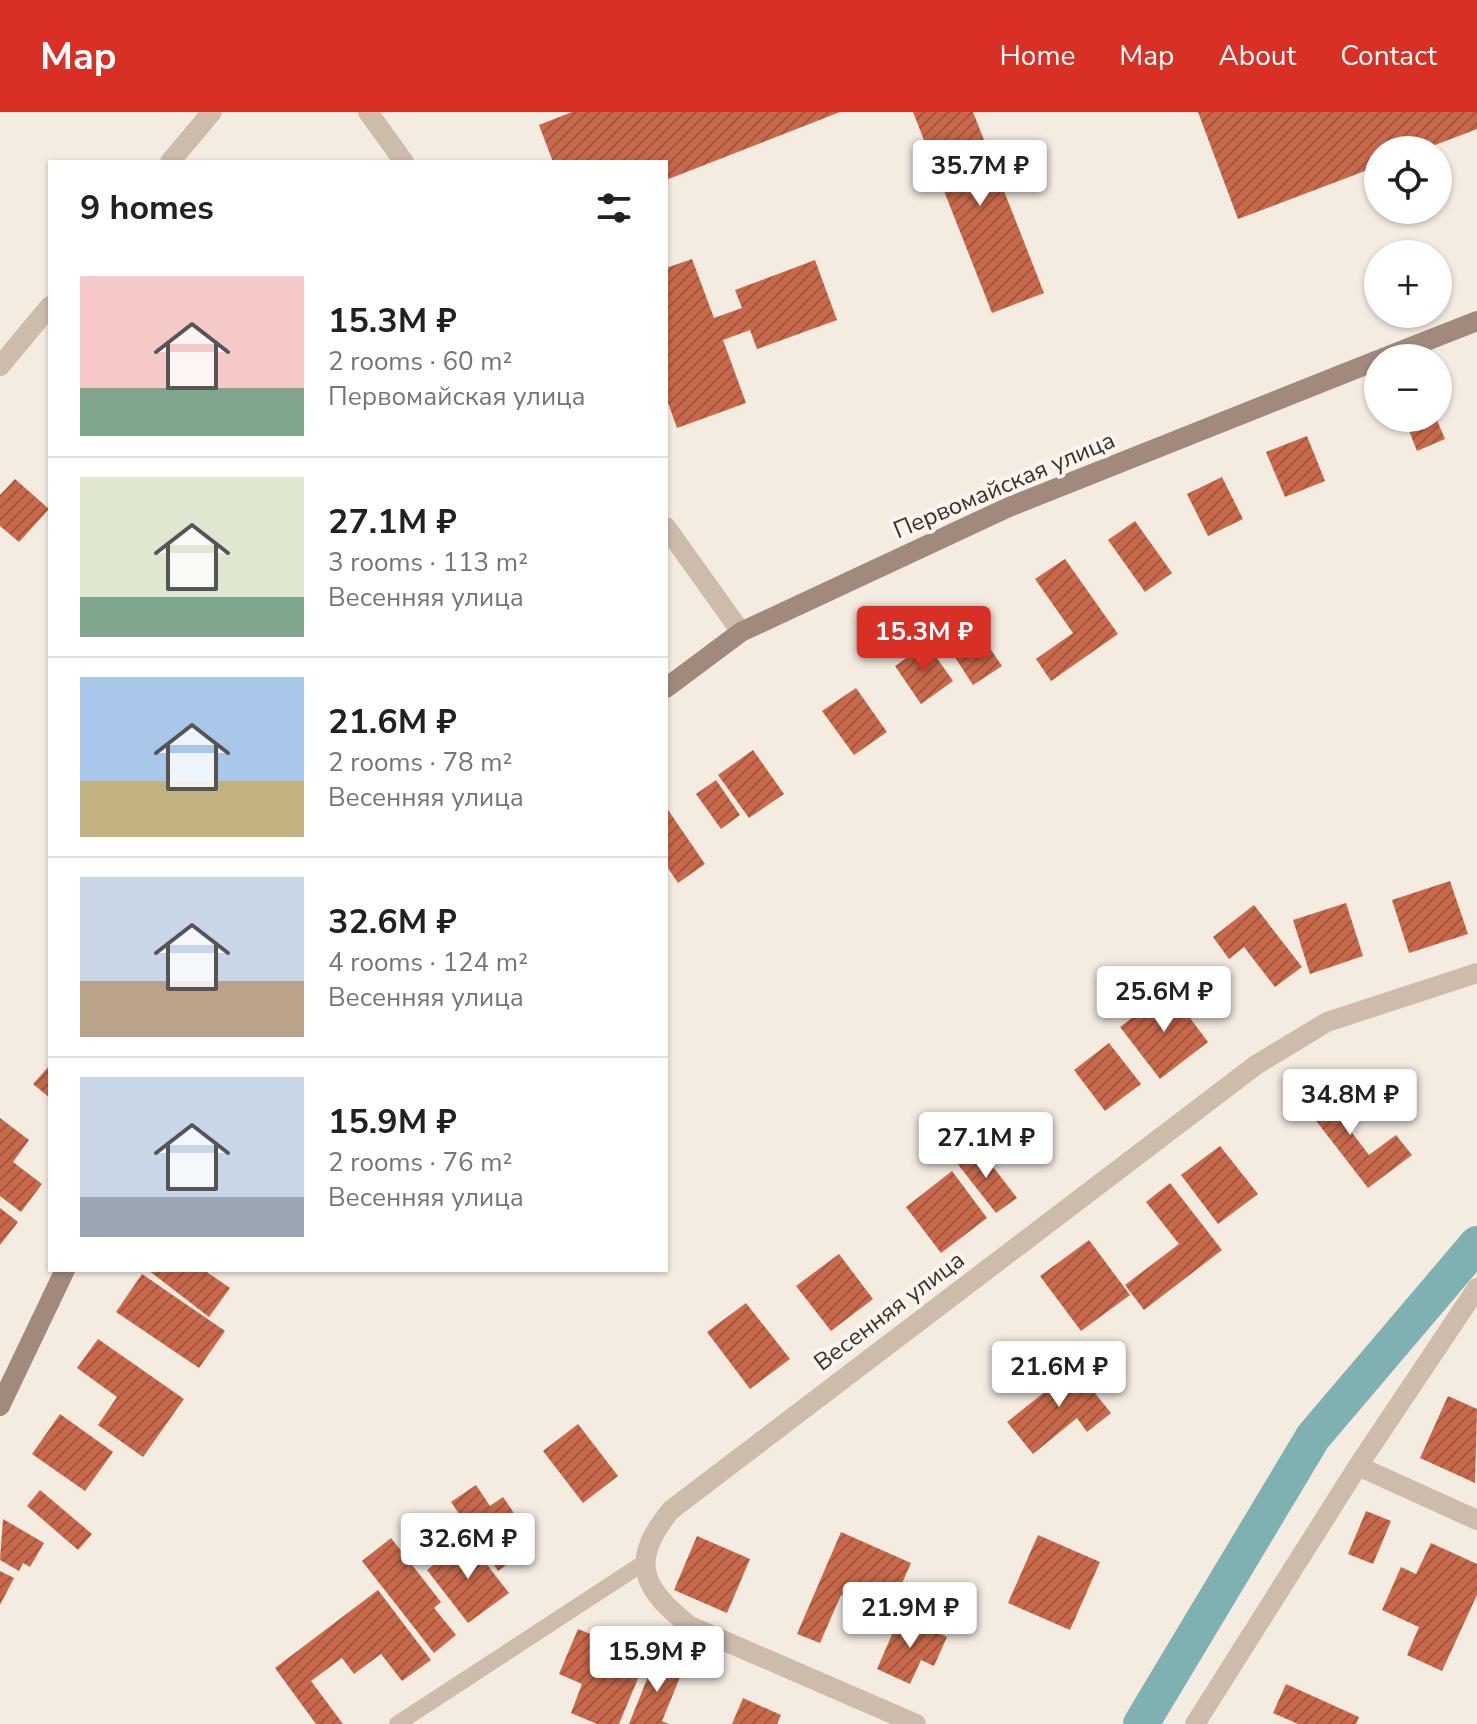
<!DOCTYPE html>
<meta charset="utf-8">
<style>
:root{--surface:#fff;--page:#f6f6f6;--text:#202124;--muted:#757577;--line:#e0e0e0;--accent:#d93025}
body{margin:0;font-family:"Nunito Sans",sans-serif;background:var(--page);color:var(--text);height:100vh;display:flex;flex-direction:column;font-size:30px;white-space:nowrap}
*{box-sizing:border-box;margin:0}
p{font-size:26px;color:var(--muted)}
.icon{flex:none;width:44px;height:44px;fill:none;stroke:currentColor;stroke-width:2;stroke-linecap:round;stroke-linejoin:round}
.map{position:relative;flex:1;overflow:hidden}
.drawer{position:absolute;left:48px;top:48px;width:620px;height:1112px;display:flex;flex-direction:column;background:var(--surface);border-radius:0px;box-shadow:0 2px 6px #0004}
.drawer>*{flex:none}
.buttons{position:absolute;left:1364px;top:24px;display:grid;gap:16px}
.buttons a{display:grid;place-items:center;width:88px;height:88px;border-radius:50%;background:var(--surface);box-shadow:0 2px 6px #0004;font-size:40px}
.price{position:absolute;translate:-50% -68px;padding:0 18px;border-radius:8px;background:#fff;color:#222;font-size:26px;line-height:52px;filter:drop-shadow(0 2px 4px #0008)}
.price::after{content:'';position:absolute;left:50%;top:48px;width:24px;height:18px;margin-left:-12px;background:inherit;clip-path:polygon(0 0,100% 0,50% 100%)}
.price.on{background:var(--accent);color:#fff}
ul{padding:0;list-style:none}
li{display:flex;align-items:center;gap:24px;height:200px;padding:0 32px}
li+li{border-top:2px solid var(--line)}
li span{display:grid;place-items:center;flex:none;width:224px;height:160px;border-radius:0px;color:#555}
li>.icon{margin-inline-start:auto}
span .icon{width:96px;height:96px;fill:#fffc;stroke-width:1}
li b{font-size:34px}
h2{display:flex;justify-content:space-between;align-items:center;height:96px;padding:0 32px;font-size:34px}
header{display:flex;align-items:center;gap:48px;box-sizing:border-box;height:112px;padding:0 40px;background:var(--accent);color:#fff}
header strong{font-size:38px}
nav{display:flex;gap:44px;margin-inline-start:auto;font-size:28px}
.map>svg:first-child{display:block}
.lines{fill:none;stroke-linecap:round;stroke-linejoin:round}
.canal{stroke:#7fb0b2;stroke-width:36}
.building{fill:url(#building-hatch)}
.service{stroke:#cdbbac;stroke-width:16}
.minor{stroke:#cdbbac;stroke-width:20}
.secondary{stroke:#a18a7d;stroke-width:20}
.labels{text-anchor:middle;dominant-baseline:central;stroke-width:8;stroke-linejoin:round;paint-order:stroke}
.street-label{font-size:24px;fill:#3b302b;stroke:#fbf5ee}
</style>
<header>
<strong>Map</strong>
<nav><a>Home</a><a>Map</a><a>About</a><a>Contact</a></nav>
</header>
<div class="map">
<svg width="1477" height="1612" viewBox="0 0 1477 1612">
<defs>
<pattern id="building-hatch" width="6" height="6" patternUnits="userSpaceOnUse" patternTransform="scale(2)"><rect width="6" height="6" fill="#c8694b"/><path d="M-1 1l2-2M0 6l6-6M5 7l2-2" fill="none" stroke="#a4573f"/></pattern>
</defs>
<rect width="100%" height="100%" fill="#f4ebe1"/>
<g class="lines">
<!-- canal -->
<polyline class="canal" points="1141,1612 1313,1325 1477,1132"/>
</g>
<!-- building -->
<g class="building">
<polygon points="572,0 840,0 666,68 666,50 553,50 539,13"/>
<polygon points="913,0 973,0 1044,181 992,201"/>
<polygon points="1198,0 1477,0 1477,17 1422,38 1378,38 1378,54 1238,107"/>
<polygon points="692,147 714,206 742,196 735,178 815,148 837,208 757,237 750,218 723,228 746,291 677,316 666,285 666,156"/>
<polygon points="1404,306 1436,306 1445,327 1417,339"/>
<polygon points="1307,324 1325,369 1285,385 1266,340"/>
<polygon points="1222,365 1243,407 1208,424 1187,382"/>
<polygon points="15,367 49,397 19,430 0,414 0,383"/>
<polygon points="1135,409 1172,461 1145,480 1108,428"/>
<polygon points="1065,447 1118,522 1051,569 1036,547 1073,521 1035,467"/>
<polygon points="971,508 1002,554 973,573 943,527"/>
<polygon points="927,532 953,569 921,592 895,554"/>
<polygon points="856,576 887,620 854,643 822,599"/>
<polygon points="753,638 784,682 749,706 718,663"/>
<polygon points="716,668 740,703 721,717 696,682"/>
<polygon points="666,695 705,752 678,771 666,753"/>
<polygon points="1450,769 1468,822 1409,841 1392,788"/>
<polygon points="1346,791 1363,844 1310,862 1293,808"/>
<polygon points="1254,793 1302,855 1275,875 1244,835 1229,847 1213,825"/>
<polygon points="1169,878 1208,930 1160,967 1120,915"/>
<polygon points="1109,931 1141,972 1105,999 1074,958"/>
<polygon points="50,953 50,986 33,972"/>
<polygon points="1307,962 1369,1043 1396,1023 1412,1043 1368,1076 1290,975"/>
<polygon points="0,1006 29,1028 13,1050 42,1072 21,1100 0,1084"/>
<polygon points="977,1034 1017,1086 996,1101 956,1050"/>
<polygon points="1220,1034 1258,1082 1218,1112 1181,1063"/>
<polygon points="952,1059 987,1106 941,1141 906,1095"/>
<polygon points="1170,1071 1222,1138 1144,1198 1125,1173 1179,1132 1146,1090"/>
<polygon points="0,1096 18,1110 0,1133"/>
<polygon points="1089,1128 1130,1183 1081,1219 1040,1164"/>
<polygon points="839,1142 873,1187 831,1219 796,1174"/>
<polygon points="148,1158 204,1158 230,1176 209,1205"/>
<polygon points="142,1162 225,1219 199,1256 116,1200"/>
<polygon points="746,1191 790,1247 750,1277 707,1220"/>
<polygon points="98,1227 184,1287 143,1345 98,1313 117,1285 77,1256"/>
<polygon points="1068,1248 1111,1301 1087,1320 1077,1306 1033,1342 1007,1310 1051,1275 1044,1267"/>
<polygon points="1448,1284 1477,1297 1475,1371 1420,1346"/>
<polygon points="60,1302 113,1340 85,1379 32,1342"/>
<polygon points="578,1312 618,1364 583,1391 543,1339"/>
<polygon points="476,1373 490,1394 503,1385 522,1413 502,1426 516,1446 498,1459 451,1390"/>
<polygon points="40,1378 92,1422 78,1438 27,1394"/>
<polygon points="1366,1399 1391,1409 1373,1452 1348,1442"/>
<polygon points="3,1407 44,1431 30,1455 23,1451 19,1459 0,1448"/>
<polygon points="841,1420 911,1451 888,1503 841,1483 820,1531 797,1522"/>
<polygon points="1038,1423 1100,1450 1070,1518 1008,1491"/>
<polygon points="697,1424 750,1447 727,1501 674,1478"/>
<polygon points="391,1426 441,1490 434,1496 456,1523 434,1541 362,1449"/>
<polygon points="467,1427 509,1481 468,1511 427,1458"/>
<polygon points="1431,1431 1477,1452 1477,1483 1442,1559 1407,1543 1419,1515 1382,1498 1401,1455 1416,1462"/>
<polygon points="0,1459 14,1466 0,1493"/>
<polygon points="378,1478 431,1548 402,1569 381,1542 354,1562 342,1546 311,1569 343,1612 316,1612 275,1556"/>
<polygon points="900,1504 947,1525 934,1554 921,1548 910,1572 877,1557"/>
<polygon points="578,1517 647,1545 619,1612 597,1612 571,1601 582,1572 559,1562"/>
<polygon points="655,1547 683,1558 662,1609 669,1612 629,1612"/>
<polygon points="1286,1572 1359,1605 1356,1612 1298,1612 1273,1601"/>
<polygon points="743,1586 781,1603 777,1612 732,1612"/>
</g>
<g class="lines">
<!-- service -->
<polyline class="service" points="397,1612 645,1450"/>
<!-- minor -->
<g class="minor">
<polyline points="368,0 404,50"/>
<polyline points="170,50 212,0"/>
<polyline points="0,254 50,194"/>
<polyline points="666,415 741,520"/>
<polyline points="1358,1354 1477,1408"/>
<path d="M916 1612 690 1514C641 1476 629 1449 671 1398L1256 953 1327 910 1477 861"/>
<polyline points="1195,1612 1358,1354 1477,1176"/>
</g>
<!-- secondary -->
<g class="secondary">
<polyline points="1383,246 1477,209"/>
<polyline points="666,576 741,520 1009,395 1378,248"/>
<polyline points="0,1294 65,1158"/>
</g>
</g>
<g class="labels">
<!-- street labels -->
<g class="street-label">
<text transform="translate(1004 373) rotate(-23)">Первомайская улица</text>
<text transform="translate(889 1199) rotate(-37)">Весенняя улица</text>
</g>
</g>
</svg>
<div class="buttons">
<a><svg class="icon" aria-label="locate" viewBox="0 0 24 24"><circle cx="12" cy="12" r="6"/><path d="M12 2v4M12 18v4M2 12h4M18 12h4"/></svg></a>
<a>+</a>
<a>−</a>
</div>
<b class="price" style="left:980px;top:96px">35.7M ₽</b>
<b class="price on" style="left:924px;top:562px">15.3M ₽</b>
<b class="price" style="left:1164px;top:922px">25.6M ₽</b>
<b class="price" style="left:1350px;top:1025px">34.8M ₽</b>
<b class="price" style="left:986px;top:1068px">27.1M ₽</b>
<b class="price" style="left:1059px;top:1297px">21.6M ₽</b>
<b class="price" style="left:468px;top:1469px">32.6M ₽</b>
<b class="price" style="left:910px;top:1538px">21.9M ₽</b>
<b class="price" style="left:657px;top:1582px">15.9M ₽</b>
<section class="drawer">
<h2>9 homes<svg class="icon" aria-label="filters" viewBox="0 0 24 24"><path d="M4 7h16M4 17h16"/><circle cx="9" cy="7" r="2"/><circle cx="15" cy="17" r="2"/></svg></h2>
<ul>
<li><span style="background:linear-gradient(#f6c9c9 70%,#7fa58c 0)"><svg class="icon" aria-label="home" viewBox="0 0 24 24"><path d="M3 11l9-7 9 7M6 9v11h12V9"/></svg></span><div><b>15.3M ₽</b><p>2 rooms · 60 m²</p><p>Первомайская улица</p></div></li>
<li><span style="background:linear-gradient(#dfe7d0 75%,#7fa58c 0)"><svg class="icon" aria-label="home" viewBox="0 0 24 24"><path d="M3 11l9-7 9 7M6 9v11h12V9"/></svg></span><div><b>27.1M ₽</b><p>3 rooms · 113 m²</p><p>Весенняя улица</p></div></li>
<li><span style="background:linear-gradient(#a9c7e8 65%,#c2b280 0)"><svg class="icon" aria-label="home" viewBox="0 0 24 24"><path d="M3 11l9-7 9 7M6 9v11h12V9"/></svg></span><div><b>21.6M ₽</b><p>2 rooms · 78 m²</p><p>Весенняя улица</p></div></li>
<li><span style="background:linear-gradient(#c9d6e8 65%,#b9a48a 0)"><svg class="icon" aria-label="home" viewBox="0 0 24 24"><path d="M3 11l9-7 9 7M6 9v11h12V9"/></svg></span><div><b>32.6M ₽</b><p>4 rooms · 124 m²</p><p>Весенняя улица</p></div></li>
<li><span style="background:linear-gradient(#c9d6e8 75%,#9aa5b1 0)"><svg class="icon" aria-label="home" viewBox="0 0 24 24"><path d="M3 11l9-7 9 7M6 9v11h12V9"/></svg></span><div><b>15.9M ₽</b><p>2 rooms · 76 m²</p><p>Весенняя улица</p></div></li>
</ul>
</section>
</div>
